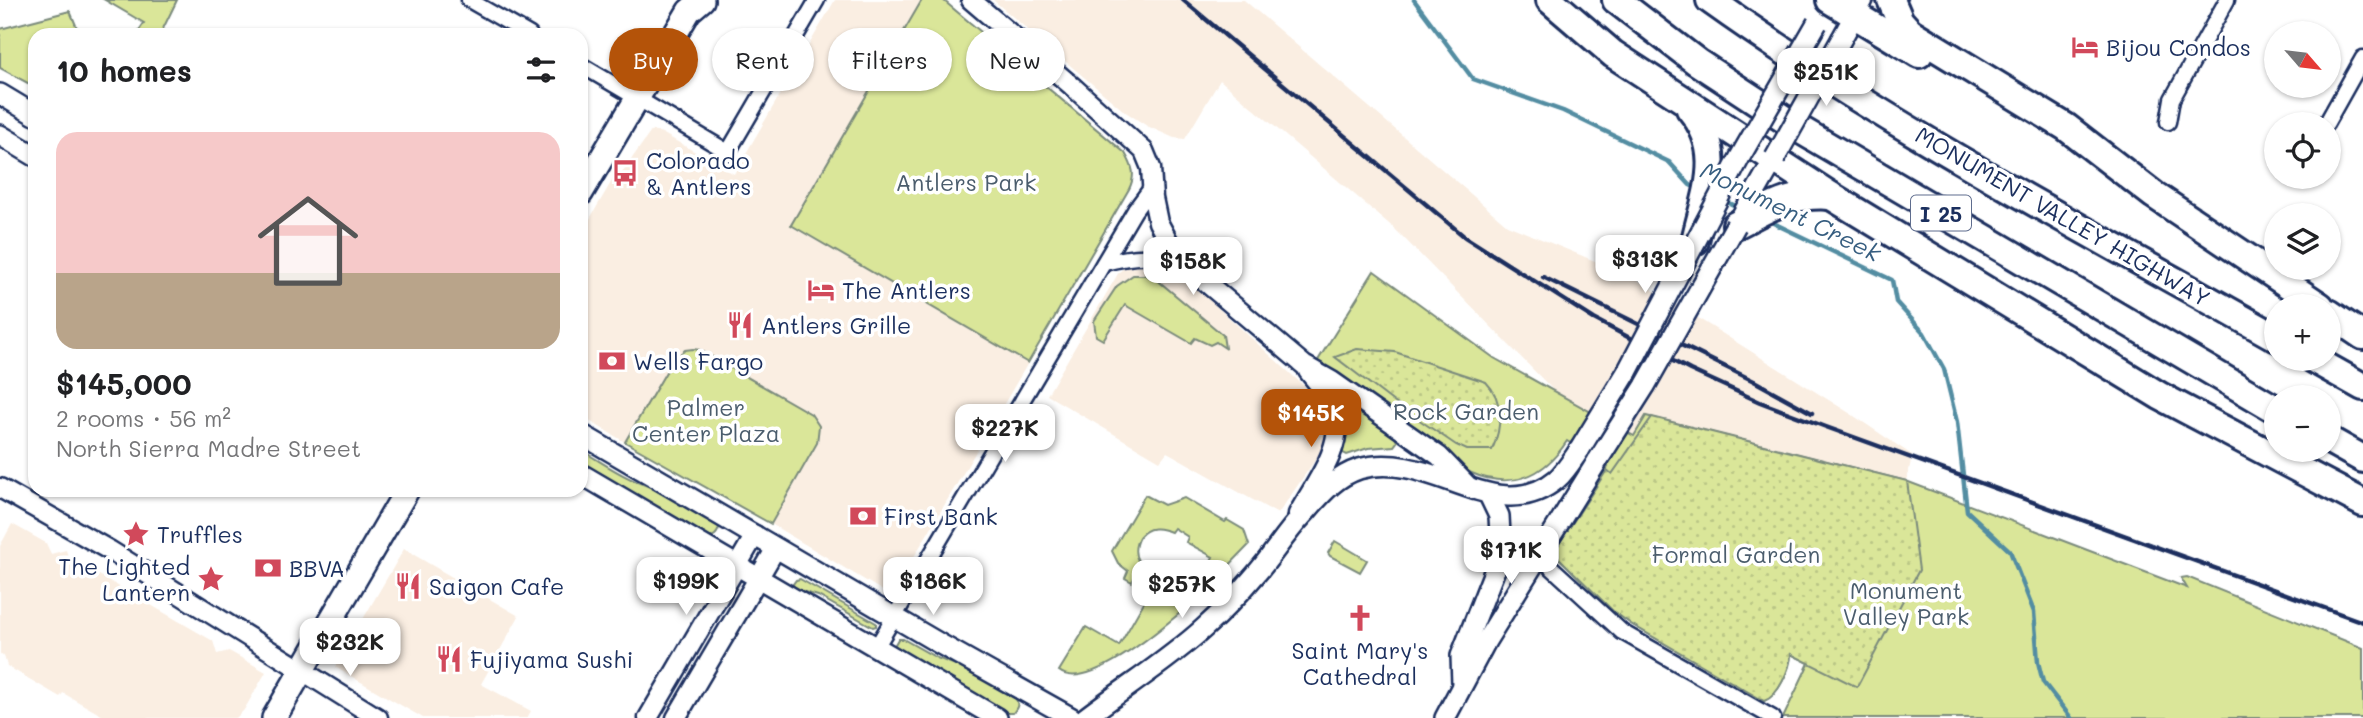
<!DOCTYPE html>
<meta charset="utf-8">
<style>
:root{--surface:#fff;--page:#f6f6f6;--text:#202124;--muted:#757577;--line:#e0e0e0;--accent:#b45309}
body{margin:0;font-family:Mali,sans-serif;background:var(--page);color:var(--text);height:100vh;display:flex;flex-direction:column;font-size:26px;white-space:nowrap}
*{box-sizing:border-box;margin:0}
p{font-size:23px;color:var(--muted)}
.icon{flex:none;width:38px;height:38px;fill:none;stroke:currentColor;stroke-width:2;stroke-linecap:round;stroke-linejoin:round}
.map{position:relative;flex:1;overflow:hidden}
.details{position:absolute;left:28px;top:28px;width:560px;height:469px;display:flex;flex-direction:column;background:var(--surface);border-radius:21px;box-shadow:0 2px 5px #0004}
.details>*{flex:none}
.hud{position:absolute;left:609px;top:28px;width:665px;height:63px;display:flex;gap:14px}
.needle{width:46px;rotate:118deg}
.fabs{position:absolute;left:2264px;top:21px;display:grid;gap:14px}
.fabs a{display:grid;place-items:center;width:77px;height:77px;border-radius:50%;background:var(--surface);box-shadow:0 2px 5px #0004;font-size:35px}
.price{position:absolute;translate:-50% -60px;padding:0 16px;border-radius:14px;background:#fff;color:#222;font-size:23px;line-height:46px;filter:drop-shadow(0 2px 4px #0008)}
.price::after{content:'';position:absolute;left:50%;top:42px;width:21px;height:16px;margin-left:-10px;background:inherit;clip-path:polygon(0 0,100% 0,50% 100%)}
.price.active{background:var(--accent);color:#fff}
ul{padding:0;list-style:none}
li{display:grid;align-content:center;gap:14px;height:371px;padding:0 28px}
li+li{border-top:2px solid var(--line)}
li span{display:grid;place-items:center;height:217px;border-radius:21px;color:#555}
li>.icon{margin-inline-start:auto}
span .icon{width:126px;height:126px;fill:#fffc;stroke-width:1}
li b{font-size:30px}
h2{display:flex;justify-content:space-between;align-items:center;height:84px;padding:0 28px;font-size:30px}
.tag{padding:0 24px;border-radius:32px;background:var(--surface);box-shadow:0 2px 5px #0004;font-size:24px;line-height:63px}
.tag.active{background:var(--accent);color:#fff}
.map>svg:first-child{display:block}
.built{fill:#faeee2}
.green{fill:#dae699;stroke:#7a8a7c;stroke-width:2}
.garden{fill:url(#garden-dots);stroke:#7a8a7c;stroke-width:2}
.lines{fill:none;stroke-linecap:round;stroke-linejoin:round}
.stream{stroke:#538da2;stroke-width:4.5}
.minor-casing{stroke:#1b2f5e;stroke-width:19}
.tertiary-casing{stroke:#1b2f5e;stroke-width:23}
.secondary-casing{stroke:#1b2f5e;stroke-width:24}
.primary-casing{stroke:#1b2f5e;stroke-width:28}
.motorway-casing{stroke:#1b2f5e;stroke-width:32}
.minor{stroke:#fff;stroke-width:14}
.tertiary{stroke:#fff;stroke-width:18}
.secondary{stroke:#fff;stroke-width:19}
.primary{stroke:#fff;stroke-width:23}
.motorway{stroke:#fff;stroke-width:26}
.rail{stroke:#1b2f5e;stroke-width:4.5}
.secondary-bridge-casing{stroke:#1b2f5e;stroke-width:24;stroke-linecap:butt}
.secondary-bridge{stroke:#fff;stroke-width:19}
.labels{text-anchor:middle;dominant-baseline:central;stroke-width:7;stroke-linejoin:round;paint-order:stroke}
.shield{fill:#fff;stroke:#5f6d8e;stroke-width:2}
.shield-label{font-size:21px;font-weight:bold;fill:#1b2f5e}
.poi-label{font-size:23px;fill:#1b2f5e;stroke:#fff;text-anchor:start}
.park-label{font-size:23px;fill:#4b5d6d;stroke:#fff}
.street-label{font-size:23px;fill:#1b2f5e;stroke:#fff}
.water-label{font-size:24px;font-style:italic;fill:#375e80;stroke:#fff}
</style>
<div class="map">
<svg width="2363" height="718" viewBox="0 0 2363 718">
<defs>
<pattern id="garden-dots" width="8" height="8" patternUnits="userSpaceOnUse" patternTransform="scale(1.75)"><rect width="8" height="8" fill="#dae699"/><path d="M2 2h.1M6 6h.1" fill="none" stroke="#bac686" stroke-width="1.8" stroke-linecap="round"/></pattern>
</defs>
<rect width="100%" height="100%" fill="#fff"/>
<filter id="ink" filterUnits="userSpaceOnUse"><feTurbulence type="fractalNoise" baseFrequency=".0143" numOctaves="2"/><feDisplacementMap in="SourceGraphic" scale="14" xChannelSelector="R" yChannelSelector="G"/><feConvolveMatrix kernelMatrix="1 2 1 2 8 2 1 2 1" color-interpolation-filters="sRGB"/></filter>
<g filter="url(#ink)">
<!-- built -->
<g class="built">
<polygon points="835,0 922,0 791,225 1028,363 895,589 889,593 883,591 771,524 817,443 815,419 811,414 767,388 700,350 693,349 679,353 673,360 625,442 581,416 581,234 613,179 623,171 652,130 662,133 734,174"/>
<polygon points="993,0 1244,0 1507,225 1629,275 1851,414 1912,455 1907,481 1646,416 1635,436 1560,397 1395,229 1220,80 1185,139 1174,138 1147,126 1124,111"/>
<polygon points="1139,261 1173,269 1183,276 1315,396 1322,406 1328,426 1324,447 1278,514 1167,452 1160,461 1047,395 1119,272 1130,263"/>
<polygon points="12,524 46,543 51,554 66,550 71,566 80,564 213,641 217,654 229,651 266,672 244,710 236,718 102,718 103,716 63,693 60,697 7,666 4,656 0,654 0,546"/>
<polygon points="404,549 519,616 481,684 531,711 527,718 423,718 335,667"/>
</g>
<!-- green -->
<g class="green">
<polygon points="105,0 177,0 160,35 136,35 144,23"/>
<path d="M922 0H943L1125 153C1133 167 1136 175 1129 189L1028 363 791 225Z"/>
<polygon points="70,11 80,35 35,35 35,87 0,68 0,29"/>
<polygon points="867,42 885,54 866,87 848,74"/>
<path d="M1374 271 1494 358 1634 436 1646 416 1906 481 2187 588 2181 578 2187 577 2363 648V718H1783L1809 663 1791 654C1791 668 1778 696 1764 701L1631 624 1613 611 1559 558 1558 545 1608 467 1567 441C1543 478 1510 490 1469 472L1317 362Z"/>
<polygon points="1133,275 1145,275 1156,279 1223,335 1225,348 1216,342 1210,345 1195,338 1191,343 1125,305 1103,340 1096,336 1094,321 1117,286"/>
<polygon points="693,349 700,350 811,414 819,426 817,443 771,524 625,442 673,360 685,350"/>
<polygon points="1354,408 1395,437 1397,442 1394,446 1368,448 1347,455 1343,453 1344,414 1349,409"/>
<path d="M581 450C598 460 615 472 633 480 653 489 711 509 719 528 717 535 714 537 706 538L581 465Z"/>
<path d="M1145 495 1164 505 1184 498 1225 522 1227 520 1244 530 1249 545 1218 577 1206 570 1213 557 1186 542 1188 537 1174 528 1171 532C1159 527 1148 526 1139 537 1132 550 1135 562 1148 571L1145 577 1137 573 1132 582 1125 578 1128 571 1118 563 1112 551Z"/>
<polygon points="1335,541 1367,560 1360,572 1330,556 1328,553"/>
<polygon points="800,579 876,623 876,626 873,627 818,596 794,589 793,584 796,580"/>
<path d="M1165 580 1191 596 1193 602C1170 621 1088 694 1059 671L1086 627 1119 646 1156 581 1162 584Z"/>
<path d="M898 639H903L937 658 972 671 1015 697C1019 704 1018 707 1013 713H1005L896 649 894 646Z"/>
</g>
<!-- garden -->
<g class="garden">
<path d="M1357 349 1395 352 1486 382C1504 400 1502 428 1492 450H1467L1456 445 1399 406 1335 357Z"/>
<path d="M1652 417 1907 481 1919 570 1857 687 1791 654C1790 668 1779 696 1764 701L1631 624 1613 611 1559 558 1558 545 1607 470 1612 474Z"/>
</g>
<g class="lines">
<!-- stream -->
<g class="stream">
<polyline points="1414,0 1473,79 1563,111 1669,162 1690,185 1699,189"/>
<polyline points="1723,200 1740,208"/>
<polyline points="1767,220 1892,280 1896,302 1924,333 1944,369 1957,422 1967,511 2010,551 2034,612 2038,662 2043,682 2071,718"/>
</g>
<defs>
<g id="minor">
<polyline points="469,0 530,35"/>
<polyline points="581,65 728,152 817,0"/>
<polyline points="2168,122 2172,99 2227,0"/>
<polyline points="2326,124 2363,58"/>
<path d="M1104 263C1144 253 1151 255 1189 268"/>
<polyline points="1538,555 1622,632 1773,718"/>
<polyline points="877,646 1135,210 1152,187"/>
</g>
<g id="tertiary">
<polyline points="971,0 1072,86 1144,151 1151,168 1153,198 1158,222 1172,248 1189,268 1304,365 1332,381 1439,456 1470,488"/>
<polyline points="0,488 109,550 378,718"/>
<path d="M1298 514C1313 486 1345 446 1335 413 1331 397 1318 384 1308 371"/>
<polyline points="648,718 755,535"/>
<polyline points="676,718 776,548"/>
</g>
<g id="secondary">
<polyline points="1842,38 1863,0"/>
<polyline points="0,94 35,115"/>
<polyline points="0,135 35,156"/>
<polyline points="1737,224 1775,158"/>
<polyline points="581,434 942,645 1072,718"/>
<polyline points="581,474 997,718"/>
<polyline points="1462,684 1461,656 1501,554 1499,516 1489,495"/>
<path d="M1085 718C1124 688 1168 661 1204 628 1222 612 1240 593 1256 574 1272 556 1285 534 1302 516 1319 497 1334 477 1359 469 1431 448 1496 530 1557 479 1566 471 1573 459 1580 449"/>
<polyline points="1445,718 1486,641 1598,460"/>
</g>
<g id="primary">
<polyline points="581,193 689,11 702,0"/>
<polyline points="274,718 407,490"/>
</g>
<g id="motorway">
<polyline points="1550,0 1613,54 1831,196 2160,396 2363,503"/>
<polyline points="1616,0 1697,62 1799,129 2277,410"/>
<path d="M1710 0C1889 128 2086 230 2277 338"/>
<polyline points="1830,0 1919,54"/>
<polyline points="1891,0 1900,21 1910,32 2066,127 2154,195 2320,306"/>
<path d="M1690 109C1726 152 1706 192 1695 241"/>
<path d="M1736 225C1772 207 1789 193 1831 196"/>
<polyline points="2329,313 2363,336"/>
<polyline points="2313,359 2363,387"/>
<polyline points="2329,440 2363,459"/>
</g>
</defs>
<!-- minor casing -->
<use href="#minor" class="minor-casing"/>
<!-- tertiary casing -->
<use href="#tertiary" class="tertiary-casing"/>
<!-- secondary casing -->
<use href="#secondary" class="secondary-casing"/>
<!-- primary casing -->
<use href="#primary" class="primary-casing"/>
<!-- motorway casing -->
<use href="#motorway" class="motorway-casing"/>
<!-- minor -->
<use href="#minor" class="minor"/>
<!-- tertiary -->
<use href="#tertiary" class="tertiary"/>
<!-- secondary -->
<use href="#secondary" class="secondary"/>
<!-- primary -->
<use href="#primary" class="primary"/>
<!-- motorway -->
<use href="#motorway" class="motorway"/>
<!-- rail -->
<g class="rail">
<polyline points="1183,0 1465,237 1594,319 1690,370 1760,402 1826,427 2363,622"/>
<polyline points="1543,277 1754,381 1812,413"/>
</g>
<defs>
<g id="secondary-bridge">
<polyline points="1775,158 1842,38"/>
<polyline points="1580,449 1627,372 1740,157 1817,23"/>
<polyline points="1598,460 1645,386 1736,225"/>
</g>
</defs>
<!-- secondary-bridge casing -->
<use href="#secondary-bridge" class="secondary-bridge-casing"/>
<!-- secondary-bridge -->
<use href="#secondary-bridge" class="secondary-bridge"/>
</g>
</g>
<!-- icons -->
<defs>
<symbol id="hotel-bare" viewBox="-9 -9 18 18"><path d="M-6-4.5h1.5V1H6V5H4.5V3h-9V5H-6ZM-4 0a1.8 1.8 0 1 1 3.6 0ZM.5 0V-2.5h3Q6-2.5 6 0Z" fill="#d1495b" stroke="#fff" stroke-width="2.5" paint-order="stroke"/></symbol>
<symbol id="bus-bare" viewBox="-9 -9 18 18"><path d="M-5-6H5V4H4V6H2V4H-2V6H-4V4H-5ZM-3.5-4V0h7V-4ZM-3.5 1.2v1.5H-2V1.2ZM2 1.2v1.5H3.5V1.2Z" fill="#d1495b" stroke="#fff" stroke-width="2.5" paint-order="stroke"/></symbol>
<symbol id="restaurant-bare" viewBox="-9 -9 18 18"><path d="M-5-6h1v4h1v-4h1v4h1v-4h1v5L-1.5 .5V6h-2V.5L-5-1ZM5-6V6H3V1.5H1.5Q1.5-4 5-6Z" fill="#d1495b" stroke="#fff" stroke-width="2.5" paint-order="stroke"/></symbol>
<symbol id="bank-bare" viewBox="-9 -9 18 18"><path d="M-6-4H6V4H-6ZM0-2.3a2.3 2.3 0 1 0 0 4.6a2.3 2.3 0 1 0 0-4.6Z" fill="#d1495b" stroke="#fff" stroke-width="2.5" paint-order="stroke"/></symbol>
<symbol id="sight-bare" viewBox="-9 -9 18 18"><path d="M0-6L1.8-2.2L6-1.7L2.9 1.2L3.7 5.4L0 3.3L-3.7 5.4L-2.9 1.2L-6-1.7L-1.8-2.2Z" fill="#d1495b" stroke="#fff" stroke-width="2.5" paint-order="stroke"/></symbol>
<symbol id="church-bare" viewBox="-9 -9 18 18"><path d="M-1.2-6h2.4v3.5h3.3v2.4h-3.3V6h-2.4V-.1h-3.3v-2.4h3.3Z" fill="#d1495b" stroke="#fff" stroke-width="2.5" paint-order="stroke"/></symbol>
</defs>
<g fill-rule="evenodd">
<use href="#hotel-bare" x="2066" y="28" width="38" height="38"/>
<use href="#bus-bare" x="606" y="154" width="38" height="38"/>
<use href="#hotel-bare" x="802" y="271" width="38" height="38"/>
<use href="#restaurant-bare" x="721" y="306" width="38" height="38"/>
<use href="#bank-bare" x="593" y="342" width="38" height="38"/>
<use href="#bank-bare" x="844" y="497" width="38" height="38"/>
<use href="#sight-bare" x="117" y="515" width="38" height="38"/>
<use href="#bank-bare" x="249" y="549" width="38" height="38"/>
<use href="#sight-bare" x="192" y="560" width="38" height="38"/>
<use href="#restaurant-bare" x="389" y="567" width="38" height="38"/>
<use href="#church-bare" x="1341" y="599" width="38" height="38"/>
<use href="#restaurant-bare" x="430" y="640" width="38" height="38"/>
</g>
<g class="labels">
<!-- shield labels -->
<rect class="shield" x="1911" y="195.5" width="60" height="35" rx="5"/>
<g class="shield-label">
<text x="1941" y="213">I 25</text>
</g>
<!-- poi labels -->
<g class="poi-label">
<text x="2106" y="47">Bijou Condos</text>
<text x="646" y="160">Colorado<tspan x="646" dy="26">&amp; Antlers</tspan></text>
<text x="842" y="290">The Antlers</text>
<text x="761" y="325">Antlers Grille</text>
<text x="633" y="361">Wells Fargo</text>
<text x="884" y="516">First Bank</text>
<text x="157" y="534">Truffles</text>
<text x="190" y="566" text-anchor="end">The Lighted<tspan x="190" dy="26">Lantern</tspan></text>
<text x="289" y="568">BBVA</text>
<text x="429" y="586">Saigon Cafe</text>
<text x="1360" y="650" text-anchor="middle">Saint Mary's<tspan x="1360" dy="26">Cathedral</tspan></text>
<text x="470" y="659">Fujiyama Sushi</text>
</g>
<!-- park labels -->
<g class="park-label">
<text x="966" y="182">Antlers Park</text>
<text x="706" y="407">Palmer<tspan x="706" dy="26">Center Plaza</tspan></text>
<text x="1466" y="411">Rock Garden</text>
<text x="1736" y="554">Formal Garden</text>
<text x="1906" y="590">Monument<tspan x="1906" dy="26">Valley Park</tspan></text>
</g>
<!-- street labels -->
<g class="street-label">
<text transform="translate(2063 216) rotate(30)">MONUMENT VALLEY HIGHWAY</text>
</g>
<!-- water labels -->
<g class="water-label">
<text transform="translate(1791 211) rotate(26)">Monument Creek</text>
</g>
</g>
</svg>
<div class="fabs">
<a><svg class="needle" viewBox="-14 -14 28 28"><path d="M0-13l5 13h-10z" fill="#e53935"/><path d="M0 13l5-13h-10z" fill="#757577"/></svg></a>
<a><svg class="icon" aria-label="locate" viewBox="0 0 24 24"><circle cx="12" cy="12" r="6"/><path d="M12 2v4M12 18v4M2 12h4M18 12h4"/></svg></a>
<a><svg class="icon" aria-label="layers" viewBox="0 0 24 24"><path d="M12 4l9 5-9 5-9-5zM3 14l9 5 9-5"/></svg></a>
<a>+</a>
<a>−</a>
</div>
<b class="price" style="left:1826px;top:108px">$251K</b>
<b class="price" style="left:1645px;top:295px">$313K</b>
<b class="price" style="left:1193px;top:297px">$158K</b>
<b class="price active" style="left:1311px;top:449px">$145K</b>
<b class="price" style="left:1005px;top:464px">$227K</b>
<b class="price" style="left:1511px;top:586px">$171K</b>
<b class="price" style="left:686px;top:617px">$199K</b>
<b class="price" style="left:933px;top:617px">$186K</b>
<b class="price" style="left:1182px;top:620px">$257K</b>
<b class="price" style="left:350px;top:678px">$232K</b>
<div class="hud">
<a class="tag active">Buy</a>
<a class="tag">Rent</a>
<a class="tag">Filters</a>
<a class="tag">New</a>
</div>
<section class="details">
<h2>10 homes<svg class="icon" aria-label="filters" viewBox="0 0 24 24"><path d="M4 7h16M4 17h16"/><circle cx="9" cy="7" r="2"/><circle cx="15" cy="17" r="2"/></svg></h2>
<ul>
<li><span style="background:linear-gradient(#f6c9c9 65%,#b9a48a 0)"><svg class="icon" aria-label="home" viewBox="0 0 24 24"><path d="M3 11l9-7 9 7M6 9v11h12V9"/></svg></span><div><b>$145,000</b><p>2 rooms · 56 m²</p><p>North Sierra Madre Street</p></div></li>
</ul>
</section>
</div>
